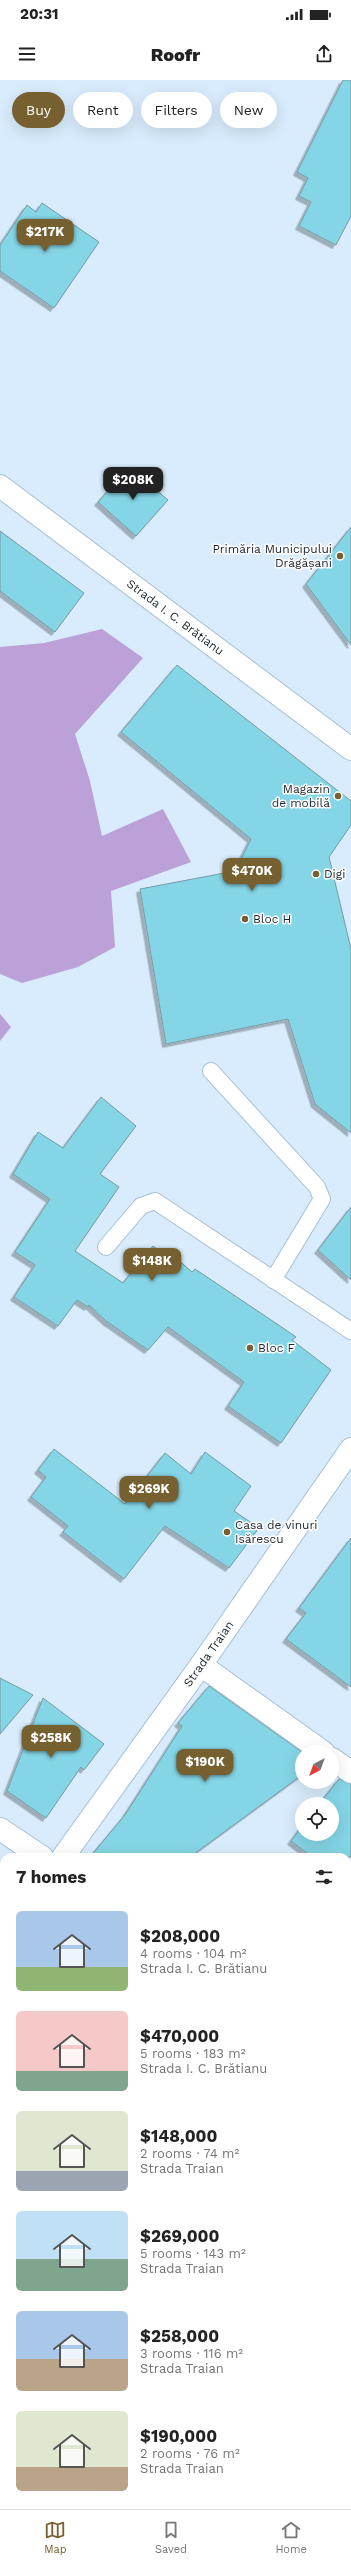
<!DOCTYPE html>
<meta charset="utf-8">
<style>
:root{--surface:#fff;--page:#f6f6f6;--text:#222;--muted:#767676;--line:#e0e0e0;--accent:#766030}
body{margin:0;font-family:"Work Sans",sans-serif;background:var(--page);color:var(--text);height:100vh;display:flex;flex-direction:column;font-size:15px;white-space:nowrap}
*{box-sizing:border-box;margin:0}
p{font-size:13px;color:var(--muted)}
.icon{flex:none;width:22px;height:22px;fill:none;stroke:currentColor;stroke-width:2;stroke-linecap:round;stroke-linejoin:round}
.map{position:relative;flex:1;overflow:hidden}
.side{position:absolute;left:0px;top:1773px;width:351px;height:656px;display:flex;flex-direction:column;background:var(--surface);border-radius:12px 12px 0 0;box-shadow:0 4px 16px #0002}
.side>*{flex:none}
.top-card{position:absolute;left:12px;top:12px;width:327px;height:36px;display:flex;gap:8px}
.needle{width:26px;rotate:221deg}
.tools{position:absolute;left:295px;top:1665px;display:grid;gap:8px}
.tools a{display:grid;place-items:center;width:44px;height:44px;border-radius:50%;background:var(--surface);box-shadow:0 4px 16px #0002;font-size:20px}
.price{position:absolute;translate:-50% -34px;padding:0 9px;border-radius:8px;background:var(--accent);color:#fff;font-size:13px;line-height:26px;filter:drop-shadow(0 1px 2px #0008)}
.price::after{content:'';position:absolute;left:50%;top:24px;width:12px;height:9px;margin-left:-6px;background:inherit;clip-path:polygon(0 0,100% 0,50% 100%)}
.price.active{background:#222;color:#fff}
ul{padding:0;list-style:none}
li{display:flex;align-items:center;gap:12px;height:100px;padding:0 16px}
li span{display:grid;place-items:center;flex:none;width:112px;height:80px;border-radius:6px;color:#555}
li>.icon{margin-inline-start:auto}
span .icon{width:48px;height:48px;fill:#fffc;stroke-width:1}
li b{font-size:17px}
h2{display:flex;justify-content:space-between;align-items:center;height:48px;padding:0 16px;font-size:17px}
.chip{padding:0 14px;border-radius:18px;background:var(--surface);box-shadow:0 4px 16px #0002;font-size:14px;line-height:36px}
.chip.active{background:var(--accent);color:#fff}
.status{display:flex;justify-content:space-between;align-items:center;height:28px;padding:0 20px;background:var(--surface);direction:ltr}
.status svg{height:11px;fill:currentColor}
header{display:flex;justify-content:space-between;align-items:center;height:52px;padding:0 16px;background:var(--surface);font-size:18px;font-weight:800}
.tab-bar{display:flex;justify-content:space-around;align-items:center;height:56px;border-top:1px solid var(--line);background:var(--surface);font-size:11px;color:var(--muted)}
.tab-bar a{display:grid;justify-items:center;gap:2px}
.tab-bar .active{color:var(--accent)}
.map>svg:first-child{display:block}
.forest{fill:#bca1d8}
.building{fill:#84d5e5;stroke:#789aa2;filter:url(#shadow)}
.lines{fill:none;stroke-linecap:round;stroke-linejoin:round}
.lane-casing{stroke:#a6bfd4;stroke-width:18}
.street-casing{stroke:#a6bfd4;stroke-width:24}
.primary-casing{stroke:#a6bfd4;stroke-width:24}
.lane{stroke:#fff;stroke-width:16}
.street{stroke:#fff;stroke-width:22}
.primary{stroke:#fff;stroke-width:22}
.poi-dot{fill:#766030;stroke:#fff;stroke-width:1.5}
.labels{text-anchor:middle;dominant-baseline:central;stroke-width:3;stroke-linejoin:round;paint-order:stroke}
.poi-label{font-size:12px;fill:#1c262e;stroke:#fff;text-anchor:start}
.street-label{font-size:12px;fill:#1c262e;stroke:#fff}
</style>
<div class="status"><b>20:31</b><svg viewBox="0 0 49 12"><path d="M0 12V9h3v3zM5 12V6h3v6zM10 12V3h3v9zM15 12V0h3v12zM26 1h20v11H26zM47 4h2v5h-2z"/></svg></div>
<header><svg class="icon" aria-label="menu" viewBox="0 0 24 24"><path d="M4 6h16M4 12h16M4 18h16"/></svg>Roofr<svg class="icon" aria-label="share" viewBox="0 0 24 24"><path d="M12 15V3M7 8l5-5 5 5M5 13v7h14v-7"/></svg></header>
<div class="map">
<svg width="351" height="2429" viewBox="0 0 351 2429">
<defs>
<filter id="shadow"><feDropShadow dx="-3.5" dy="3.5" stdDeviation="0" flood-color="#0004"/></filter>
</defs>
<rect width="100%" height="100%" fill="#d8ecfd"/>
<!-- forest -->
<g class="forest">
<polygon points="102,549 143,578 75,654 90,701 102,756 163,729 191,782 111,811 115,867 78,887 22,903 0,894 0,567 44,563"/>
<polygon points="0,934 11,947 0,961"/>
</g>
<!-- building -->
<g class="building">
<polygon points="343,0 351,0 351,136 336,165 299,146 311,122 299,116 308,98 297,92"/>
<polygon points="42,123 99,162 54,228 0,191 0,165 27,125 36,132"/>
<polygon points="129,387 168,420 136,456 98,422"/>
<polygon points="351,447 351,565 306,504"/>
<polygon points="0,451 84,513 55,552 0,511"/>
<polygon points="177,585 351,721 351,745 329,777 351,869 351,1053 315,1024 288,939 166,964 140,809 235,791 251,759 121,652"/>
<polygon points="101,1017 136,1046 100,1094 119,1107 75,1171 123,1203 153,1166 172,1181 174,1176 192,1192 195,1189 283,1248 296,1257 292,1260 331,1290 281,1363 228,1326 244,1302 168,1247 148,1270 106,1241 89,1225 88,1227 77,1220 58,1246 14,1217 35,1185 15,1172 50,1119 13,1094 38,1052 63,1068"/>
<polygon points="351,1127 351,1200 318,1170"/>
<polygon points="54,1369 125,1424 165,1373 191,1394 205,1372 251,1406 234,1431 259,1448 229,1488 165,1446 124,1499 63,1452 68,1446 31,1417 46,1397 38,1390"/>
<polygon points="351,1458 351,1607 286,1559 306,1533 299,1528"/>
<polygon points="0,1598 33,1615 0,1654"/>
<polygon points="209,1606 302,1672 302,1695 190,1777 90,1777 125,1735 182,1646 178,1643"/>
<polygon points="43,1618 104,1664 84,1690 81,1687 46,1738 7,1711"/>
<polygon points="339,1699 351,1704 351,1777 312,1777 291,1761 302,1746 302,1754 332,1754 332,1724 319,1724"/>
</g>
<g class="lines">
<defs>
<g id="lane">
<polyline points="211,991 317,1107 322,1119 273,1200"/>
<polyline points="106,1167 141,1126 155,1121 351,1251"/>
</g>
<polyline id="street" points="0,1749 42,1777"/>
<g id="primary">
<path id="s1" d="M0 406 351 669"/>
<polyline points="201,1585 323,1672"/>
<polyline points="332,1679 351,1692"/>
<path id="s2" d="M63 1777 201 1585 351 1369"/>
<polyline points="0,1866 4,1860"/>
<polyline points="0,2139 4,2143"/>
<polyline points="306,2425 310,2429"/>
</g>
</defs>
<!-- lane casing -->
<use href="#lane" class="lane-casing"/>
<!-- street casing -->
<use href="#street" class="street-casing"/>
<!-- primary casing -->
<use href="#primary" class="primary-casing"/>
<!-- lane -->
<use href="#lane" class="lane"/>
<!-- street -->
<use href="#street" class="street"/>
<!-- primary -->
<use href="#primary" class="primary"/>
</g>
<!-- markers -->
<g class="poi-dot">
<circle cx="340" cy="476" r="4"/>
<circle cx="338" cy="716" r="4"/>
<circle cx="316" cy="794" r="4"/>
<circle cx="245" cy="839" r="4"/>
<circle cx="250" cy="1268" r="4"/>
<circle cx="227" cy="1452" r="4"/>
</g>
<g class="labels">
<!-- poi labels -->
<g class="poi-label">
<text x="332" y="469" text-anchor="end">Primăria Municipului<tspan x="332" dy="14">Drăgășani</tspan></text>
<text x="330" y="709" text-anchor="end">Magazin<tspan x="330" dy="14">de mobilă</tspan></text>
<text x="324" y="794">Digi</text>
<text x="253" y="839">Bloc H</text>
<text x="258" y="1268">Bloc F</text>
<text x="235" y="1445">Casa de vinuri<tspan x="235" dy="14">Isărescu</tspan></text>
</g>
<!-- street labels -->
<g class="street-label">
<text stroke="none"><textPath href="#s1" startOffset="219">Strada I. C. Brătianu</textPath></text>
<text stroke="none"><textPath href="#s2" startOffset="250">Strada Traian</textPath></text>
</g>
</g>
</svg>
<div class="tools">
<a><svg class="needle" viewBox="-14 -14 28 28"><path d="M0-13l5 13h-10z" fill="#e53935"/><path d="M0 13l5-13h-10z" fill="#767676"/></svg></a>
<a><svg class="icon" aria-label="locate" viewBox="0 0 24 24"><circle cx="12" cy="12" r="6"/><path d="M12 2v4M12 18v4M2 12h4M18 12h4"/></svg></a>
</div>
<b class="price" style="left:45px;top:173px">$217K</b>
<b class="price active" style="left:133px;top:421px">$208K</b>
<b class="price" style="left:252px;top:812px">$470K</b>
<b class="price" style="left:152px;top:1202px">$148K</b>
<b class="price" style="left:149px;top:1430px">$269K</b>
<b class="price" style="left:51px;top:1679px">$258K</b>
<b class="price" style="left:205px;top:1703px">$190K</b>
<div class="top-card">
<a class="chip active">Buy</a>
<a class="chip">Rent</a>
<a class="chip">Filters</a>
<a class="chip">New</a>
</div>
<section class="side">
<h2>7 homes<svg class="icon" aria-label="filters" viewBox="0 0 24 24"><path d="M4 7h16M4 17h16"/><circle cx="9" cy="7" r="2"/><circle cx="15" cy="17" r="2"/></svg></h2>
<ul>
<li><span style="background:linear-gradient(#a9c7e8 70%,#8fb573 0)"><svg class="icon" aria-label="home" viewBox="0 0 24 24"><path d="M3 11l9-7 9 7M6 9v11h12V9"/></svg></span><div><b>$208,000</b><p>4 rooms · 104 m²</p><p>Strada I. C. Brătianu</p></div></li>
<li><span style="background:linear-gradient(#f6c9c9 75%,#7fa58c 0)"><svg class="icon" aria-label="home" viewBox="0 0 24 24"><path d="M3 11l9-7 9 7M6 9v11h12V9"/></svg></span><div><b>$470,000</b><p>5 rooms · 183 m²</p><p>Strada I. C. Brătianu</p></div></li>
<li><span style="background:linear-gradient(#dfe7d0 75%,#9aa5b1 0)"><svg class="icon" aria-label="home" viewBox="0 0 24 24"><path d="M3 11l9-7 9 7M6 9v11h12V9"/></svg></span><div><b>$148,000</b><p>2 rooms · 74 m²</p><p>Strada Traian</p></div></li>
<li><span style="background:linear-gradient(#bfe0f5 60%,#7fa58c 0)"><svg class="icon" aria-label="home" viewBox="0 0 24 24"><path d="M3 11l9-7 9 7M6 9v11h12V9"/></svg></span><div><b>$269,000</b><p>5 rooms · 143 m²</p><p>Strada Traian</p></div></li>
<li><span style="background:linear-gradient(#a9c7e8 60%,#b9a48a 0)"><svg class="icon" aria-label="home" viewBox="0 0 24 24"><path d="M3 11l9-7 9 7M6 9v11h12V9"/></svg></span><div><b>$258,000</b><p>3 rooms · 116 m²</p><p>Strada Traian</p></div></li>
<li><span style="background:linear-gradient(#dfe7d0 70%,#b9a48a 0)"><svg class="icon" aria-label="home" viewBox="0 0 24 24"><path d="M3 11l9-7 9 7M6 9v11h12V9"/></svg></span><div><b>$190,000</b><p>2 rooms · 76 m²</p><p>Strada Traian</p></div></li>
</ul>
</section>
</div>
<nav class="tab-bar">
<a class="active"><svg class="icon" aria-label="map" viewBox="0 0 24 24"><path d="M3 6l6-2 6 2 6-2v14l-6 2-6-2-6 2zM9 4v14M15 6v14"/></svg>Map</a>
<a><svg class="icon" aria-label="saved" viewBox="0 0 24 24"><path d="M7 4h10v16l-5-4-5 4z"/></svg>Saved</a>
<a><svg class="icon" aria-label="home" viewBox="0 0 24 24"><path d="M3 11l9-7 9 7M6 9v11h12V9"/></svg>Home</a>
</nav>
